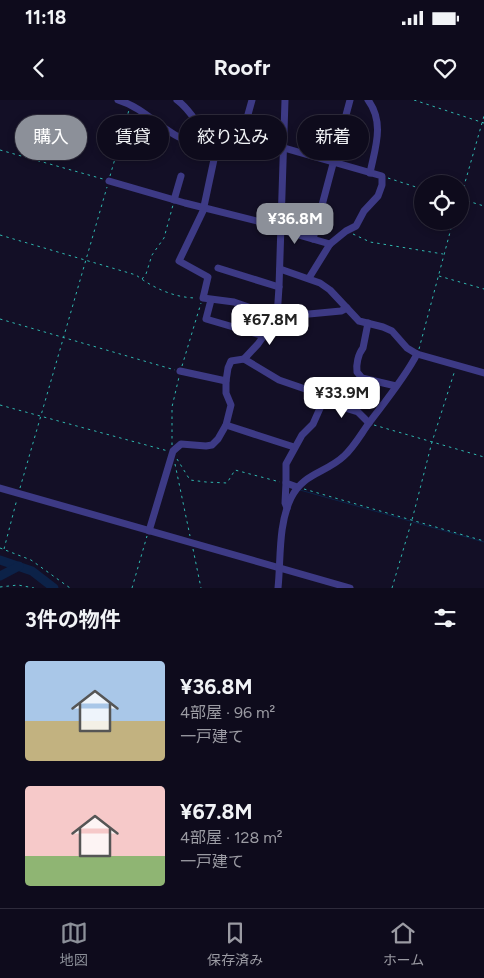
<!DOCTYPE html>
<html lang="ja">
<meta charset="utf-8">
<style>
:root{--surface:#0e0b1c;--page:#1c1929;--text:#f1f3f6;--muted:#9b9ba3;--line:#2e2b3b;--accent:#8c9099}
body{margin:0;font-family:Figtree,"Noto Sans JP",sans-serif;background:var(--page);color:var(--text);height:100vh;display:flex;flex-direction:column;font-size:19px;white-space:nowrap}
*{box-sizing:border-box;margin:0}
p{font-size:16px;color:var(--muted)}
.icon{flex:none;width:28px;height:28px;fill:none;stroke:currentColor;stroke-width:2;stroke-linecap:round;stroke-linejoin:round}
.map{position:relative;height:488px;overflow:hidden}
.details{display:flex;flex-direction:column;background:var(--surface);flex:1}
.details>*{flex:none}
.top-card{position:absolute;left:15px;top:15px;width:455px;height:45px;display:flex;gap:10px}
.fabs{position:absolute;left:414px;top:75px;display:grid;gap:10px}
.fabs a{display:grid;place-items:center;width:55px;height:55px;border-radius:50%;background:var(--surface);box-shadow:0 2px 8px #0003,0 0 0 1px var(--line);font-size:25px}
.price{position:absolute;translate:-50% -42px;padding:0 11px;border-radius:10px;background:#fff;color:#222;font-size:16px;line-height:32px;filter:drop-shadow(0 1px 2px #0008)}
.price::after{content:'';position:absolute;left:50%;top:30px;width:15px;height:11px;margin-left:-8px;background:inherit;clip-path:polygon(0 0,100% 0,50% 100%)}
.price.active{background:var(--accent);color:#fff}
ul{padding:0;list-style:none}
li{display:flex;align-items:center;gap:15px;height:125px;padding:0 25px}
li span{display:grid;place-items:center;flex:none;width:140px;height:100px;border-radius:5px;color:#555}
li>.icon{margin-inline-start:auto}
span .icon{width:60px;height:60px;fill:#fffc;stroke-width:1}
li b{font-size:21px}
h2{display:flex;justify-content:space-between;align-items:center;height:60px;padding:0 25px;font-size:21px}
.pill{padding:0 18px;border-radius:22px;background:var(--surface);box-shadow:0 2px 8px #0003,0 0 0 1px var(--line);font-size:18px;line-height:45px}
.pill.active{background:var(--accent);color:#fff}
.status{display:flex;justify-content:space-between;align-items:center;height:35px;padding:0 25px;background:var(--surface);direction:ltr}
.status svg{height:14px;fill:currentColor}
header{display:flex;justify-content:space-between;align-items:center;height:65px;padding:0 25px;background:var(--surface);font-size:22px;font-weight:700}
.menu{display:flex;justify-content:space-around;align-items:center;height:70px;border-top:1px solid var(--line);background:var(--surface);font-size:14px;color:var(--muted)}
.menu a{display:grid;justify-items:center;gap:2px}
.menu .active{color:var(--accent)}
.map>svg:first-child{display:block}
.lines{fill:none;stroke-linecap:round;stroke-linejoin:round}
.stream{stroke:#0c2248;stroke-width:1}
.river{stroke:#0c2248;stroke-width:9}
.path{stroke:#2fb8b0;stroke-width:1;stroke-dasharray:2.5 4;stroke-linecap:butt}
.minor{stroke:#3d3a85;stroke-width:7}
</style>
<div class="status"><b>11:18</b><svg viewBox="0 0 49 12"><path d="M0 12V9h3v3zM5 12V6h3v6zM10 12V3h3v9zM15 12V0h3v12zM26 1h20v11H26zM47 4h2v5h-2z"/></svg></div>
<header><svg class="icon" aria-label="back" viewBox="0 0 24 24"><path d="M15 5l-7 7 7 7"/></svg>Roofr<svg class="icon" aria-label="heart" viewBox="0 0 24 24"><path d="M12 20l-8-8c-3-5 5-10 8-4 3-6 11-1 8 4z"/></svg></header>
<div class="map">
<svg width="484" height="488" viewBox="0 0 484 488">
<rect width="100%" height="100%" fill="#130f26"/>
<g class="lines">
<!-- stream -->
<g class="stream">
<polyline points="300,390 410,421"/>
<polyline points="413,422 484,442"/>
</g>
<!-- river -->
<g class="river">
<polyline points="0,460 32,471 54,488"/>
<polyline points="0,476 19,466"/>
</g>
<!-- path -->
<g class="path">
<polyline points="414,0 484,23"/>
<polyline points="0,50 103,79"/>
<polyline points="110,76 129,10"/>
<polyline points="388,78 422,89"/>
<polyline points="461,99 484,106"/>
<polyline points="460,100 484,16"/>
<polyline points="353,134 370,142 443,154"/>
<path d="M0 135 136 175C153 188 175 198 197 198"/>
<polyline points="439,176 484,189"/>
<polyline points="142,179 146,174 152,155 164,138 173,105"/>
<polyline points="0,219 175,270"/>
<polyline points="419,249 453,121"/>
<polyline points="182,266 201,203"/>
<polyline points="0,305 168,351"/>
<polyline points="374,325 484,357"/>
<polyline points="172,345 172,307 179,277"/>
<polyline points="177,359 190,380 206,382 227,383 235,370 280,382"/>
<polyline points="175,364 190,436"/>
<polyline points="20,388 107,87"/>
<polyline points="304,389 484,441"/>
<polyline points="0,448 31,460 70,488"/>
<polyline points="4,449 17,399"/>
<polyline points="193,449 201,488"/>
<polyline points="0,487 18,485 34,488"/>
<polyline points="132,488 147,436"/>
<polyline points="392,488 412,420 432,342 455,270"/>
</g>
<!-- minor -->
<g class="minor">
<path d="M118 0C143 8 153 22 175 35 188 43 203 42 216 50"/>
<path d="M177 0C188 8 206 33 209 46"/>
<path d="M368 0C385 23 375 48 370 73"/>
<polyline points="242,36 252,0"/>
<polyline points="109,81 185,103 281,127"/>
<polyline points="174,100 181,76"/>
<polyline points="281,130 330,144"/>
<polyline points="313,139 350,0"/>
<polyline points="218,168 279,187"/>
<polyline points="280,169 320,183 330,190 359,221 383,227 392,231 407,248 417,254 484,273"/>
<polyline points="309,178 330,144 346,131 356,126 364,111 378,96 382,85 382,76 239,35 230,34 216,50 203,111 179,161 208,177 203,198 234,202 277,217 341,211 347,208"/>
<polyline points="211,200 206,219 264,236"/>
<path d="M368 223 363 248C358 254 356 265 357 272L362 278 396 286"/>
<polyline points="244,259 279,280 311,291 345,308 358,312 369,323"/>
<polyline points="180,271 226,281"/>
<polyline points="226,325 294,347"/>
<polyline points="286,383 285,403 287,408"/>
<polyline points="297,387 286,383 286,364 302,335 313,324 325,297"/>
<polyline points="0,388 350,488"/>
<polyline points="149,431 173,351 181,344 206,346 212,345 218,339 226,325 231,305 226,293 226,281 228,268 231,261 244,259 258,244 277,217 279,187 285,0"/>
<path d="M278 488C281 459 278 425 291 398 303 373 326 373 344 356 354 347 361 334 369 323 384 303 406 276 417 254"/>
</g>
</g>
</svg>
<div class="fabs">
<a><svg class="icon" aria-label="locate" viewBox="0 0 24 24"><circle cx="12" cy="12" r="6"/><path d="M12 2v4M12 18v4M2 12h4M18 12h4"/></svg></a>
</div>
<b class="price active" style="left:295px;top:145px">¥36.8M</b>
<b class="price" style="left:270px;top:246px">¥67.8M</b>
<b class="price" style="left:342px;top:319px">¥33.9M</b>
<div class="top-card">
<a class="pill active">購入</a>
<a class="pill">賃貸</a>
<a class="pill">絞り込み</a>
<a class="pill">新着</a>
</div>
</div>
<section class="details">
<h2>3件の物件<svg class="icon" aria-label="filters" viewBox="0 0 24 24"><path d="M4 7h16M4 17h16"/><circle cx="9" cy="7" r="2"/><circle cx="15" cy="17" r="2"/></svg></h2>
<ul>
<li><span style="background:linear-gradient(#a9c7e8 60%,#c2b280 0)"><svg class="icon" aria-label="home" viewBox="0 0 24 24"><path d="M3 11l9-7 9 7M6 9v11h12V9"/></svg></span><div><b>¥36.8M</b><p>4部屋 · 96 m²</p><p>一戸建て</p></div></li>
<li><span style="background:linear-gradient(#f6c9c9 70%,#8fb573 0)"><svg class="icon" aria-label="home" viewBox="0 0 24 24"><path d="M3 11l9-7 9 7M6 9v11h12V9"/></svg></span><div><b>¥67.8M</b><p>4部屋 · 128 m²</p><p>一戸建て</p></div></li>
</ul>
</section>
<nav class="menu">
<a class="active"><svg class="icon" aria-label="map" viewBox="0 0 24 24"><path d="M3 6l6-2 6 2 6-2v14l-6 2-6-2-6 2zM9 4v14M15 6v14"/></svg>地図</a>
<a><svg class="icon" aria-label="saved" viewBox="0 0 24 24"><path d="M7 4h10v16l-5-4-5 4z"/></svg>保存済み</a>
<a><svg class="icon" aria-label="home" viewBox="0 0 24 24"><path d="M3 11l9-7 9 7M6 9v11h12V9"/></svg>ホーム</a>
</nav>
